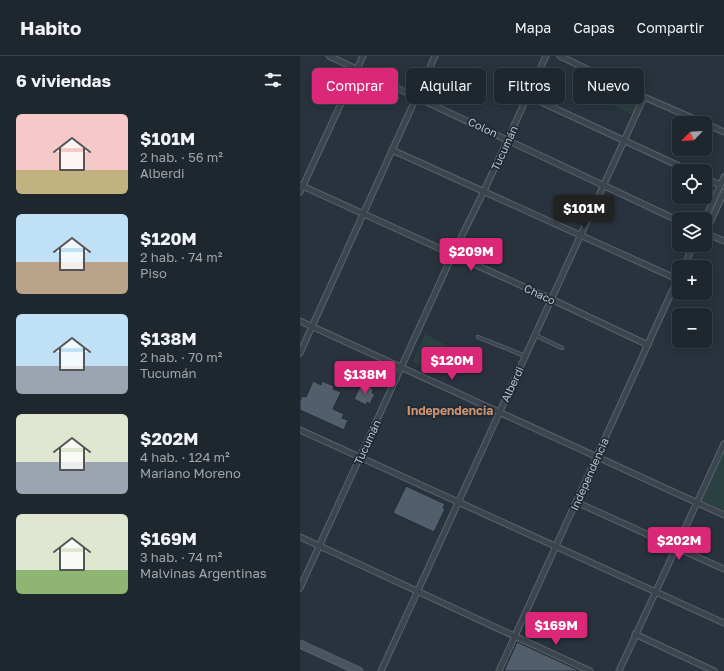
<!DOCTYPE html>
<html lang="es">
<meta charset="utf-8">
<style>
:root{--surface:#1e262e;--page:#262e36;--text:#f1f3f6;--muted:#a1a5aa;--line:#3c434a;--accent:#db2777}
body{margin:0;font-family:"Golos Text",sans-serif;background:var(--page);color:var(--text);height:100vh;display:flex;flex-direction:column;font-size:15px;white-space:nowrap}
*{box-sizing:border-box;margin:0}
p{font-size:13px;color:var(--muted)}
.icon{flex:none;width:22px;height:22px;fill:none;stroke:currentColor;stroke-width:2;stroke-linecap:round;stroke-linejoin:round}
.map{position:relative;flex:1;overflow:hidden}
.drawer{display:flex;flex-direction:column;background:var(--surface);width:300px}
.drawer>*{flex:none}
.guide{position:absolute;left:12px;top:12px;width:352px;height:36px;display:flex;gap:8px}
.needle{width:26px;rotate:245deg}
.buttons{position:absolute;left:372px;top:60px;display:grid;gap:8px}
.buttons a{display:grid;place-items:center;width:40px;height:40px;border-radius:6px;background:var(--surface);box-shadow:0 2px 10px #0003,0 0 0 1px var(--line);font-size:20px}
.price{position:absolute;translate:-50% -34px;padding:0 9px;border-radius:4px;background:var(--accent);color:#fff;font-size:13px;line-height:26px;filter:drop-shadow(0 1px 2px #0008)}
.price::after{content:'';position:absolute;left:50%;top:24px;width:12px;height:9px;margin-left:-6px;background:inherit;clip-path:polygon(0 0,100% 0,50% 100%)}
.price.current{background:#222;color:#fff}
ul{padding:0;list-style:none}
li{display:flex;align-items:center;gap:12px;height:100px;padding:0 16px}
li span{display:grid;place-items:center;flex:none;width:112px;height:80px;border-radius:6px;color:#555}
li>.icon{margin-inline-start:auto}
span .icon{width:48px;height:48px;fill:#fffc;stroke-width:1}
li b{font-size:17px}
h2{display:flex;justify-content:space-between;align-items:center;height:48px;padding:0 16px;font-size:17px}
.pill{padding:0 14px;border-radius:6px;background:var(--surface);box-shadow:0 2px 10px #0003,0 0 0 1px var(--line);font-size:14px;line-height:36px}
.pill.current{background:var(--accent);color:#fff}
header{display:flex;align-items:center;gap:24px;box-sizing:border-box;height:56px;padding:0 20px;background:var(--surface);border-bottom:1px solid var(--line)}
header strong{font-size:19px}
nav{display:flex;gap:22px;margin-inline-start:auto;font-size:14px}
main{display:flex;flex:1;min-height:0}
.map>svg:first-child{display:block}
.green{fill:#2b4040}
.building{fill:#535e6c;stroke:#222c36}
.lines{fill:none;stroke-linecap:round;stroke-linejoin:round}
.service-casing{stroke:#59636c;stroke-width:4.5}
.minor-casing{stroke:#59636c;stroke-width:7}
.secondary-casing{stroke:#59636c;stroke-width:9}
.service{stroke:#3c454e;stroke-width:2.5}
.minor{stroke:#3c454e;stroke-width:5}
.secondary{stroke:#4a5461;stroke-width:7}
.labels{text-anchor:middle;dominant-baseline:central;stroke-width:3.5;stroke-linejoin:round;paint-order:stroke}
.street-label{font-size:11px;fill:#b8c0c9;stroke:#202a34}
.neighbourhood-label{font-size:12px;font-weight:bold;fill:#cc9270;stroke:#202a34}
</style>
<header>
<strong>Habito</strong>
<nav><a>Mapa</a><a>Capas</a><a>Compartir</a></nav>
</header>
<main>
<section class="drawer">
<h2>6 viviendas<svg class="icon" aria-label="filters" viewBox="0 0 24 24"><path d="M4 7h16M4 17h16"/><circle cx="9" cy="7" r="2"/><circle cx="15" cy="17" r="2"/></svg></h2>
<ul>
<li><span style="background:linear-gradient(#f6c9c9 70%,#c2b280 0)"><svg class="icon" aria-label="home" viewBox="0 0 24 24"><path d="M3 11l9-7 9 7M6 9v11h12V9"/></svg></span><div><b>$101M</b><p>2 hab. · 56 m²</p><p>Alberdi</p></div></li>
<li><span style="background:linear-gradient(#bfe0f5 60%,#b9a48a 0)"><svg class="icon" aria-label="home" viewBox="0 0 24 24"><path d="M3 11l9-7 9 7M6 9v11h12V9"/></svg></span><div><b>$120M</b><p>2 hab. · 74 m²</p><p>Piso</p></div></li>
<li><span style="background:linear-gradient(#bfe0f5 65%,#9aa5b1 0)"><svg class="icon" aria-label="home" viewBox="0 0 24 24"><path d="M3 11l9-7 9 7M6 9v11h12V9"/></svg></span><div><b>$138M</b><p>2 hab. · 70 m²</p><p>Tucumán</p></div></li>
<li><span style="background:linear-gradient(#dfe7d0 60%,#9aa5b1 0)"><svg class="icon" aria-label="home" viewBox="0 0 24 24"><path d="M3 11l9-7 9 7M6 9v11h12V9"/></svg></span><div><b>$202M</b><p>4 hab. · 124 m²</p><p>Mariano Moreno</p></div></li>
<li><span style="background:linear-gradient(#dfe7d0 70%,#8fb573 0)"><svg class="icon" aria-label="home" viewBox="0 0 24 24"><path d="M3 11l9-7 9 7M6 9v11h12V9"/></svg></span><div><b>$169M</b><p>3 hab. · 74 m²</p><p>Malvinas Argentinas</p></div></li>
</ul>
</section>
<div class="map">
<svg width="424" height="615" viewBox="0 0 424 615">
<rect width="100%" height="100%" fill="#28333e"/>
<!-- green -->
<g class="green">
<polygon points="320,34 340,42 333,59 313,49"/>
<polygon points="125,278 148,290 136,317 113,306"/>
<polygon points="424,395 424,455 401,444"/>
</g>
<!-- building -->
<g class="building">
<polygon points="13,325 21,329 22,325 34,330 33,333 41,336 33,353 44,358 42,362 48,364 44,374 0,354 0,345 2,340 6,341"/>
<polygon points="62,327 73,333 72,337 75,338 70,348 67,346 66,349 54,343"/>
<polygon points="106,430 145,448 143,452 145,453 134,476 93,457"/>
<polygon points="217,586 280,615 204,615"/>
</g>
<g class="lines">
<defs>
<g id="service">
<polyline points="235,279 262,292"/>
<polyline points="178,281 225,300"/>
</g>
<g id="minor">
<polyline points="29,0 379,165"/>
<polyline points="260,0 344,41 404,67"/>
<polyline points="228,40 390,115"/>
<polyline points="405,67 424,76"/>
<polyline points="92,94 377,223"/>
<polyline points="405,122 420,129"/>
<polyline points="0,129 251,243 348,289"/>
<polyline points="0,136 63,0"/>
<polyline points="405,163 424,121"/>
<polyline points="405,172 409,169 424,136"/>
<polyline points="405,177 424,185"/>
<polyline points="383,211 394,189"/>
<polyline points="0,265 424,459"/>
<polyline points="0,297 135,0"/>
<polyline points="0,374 424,567"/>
<polyline points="276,446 424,513"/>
<polyline points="0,481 290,615"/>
<polyline points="0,532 153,198 184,135 246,0"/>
<polyline points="335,578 414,615"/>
<polyline points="81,615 344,41"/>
<polyline points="199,615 379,220"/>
<polyline points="319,615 424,388"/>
</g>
<polyline id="secondary" points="0,588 59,615"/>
</defs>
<!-- service casing -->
<use href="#service" class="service-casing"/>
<!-- minor casing -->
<use href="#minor" class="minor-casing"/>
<!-- secondary casing -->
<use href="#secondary" class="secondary-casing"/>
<!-- service -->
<use href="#service" class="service"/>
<!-- minor -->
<use href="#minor" class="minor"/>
<!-- secondary -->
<use href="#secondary" class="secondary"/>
</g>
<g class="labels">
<!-- street labels -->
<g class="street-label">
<text transform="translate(183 71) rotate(25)">Colon</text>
<text transform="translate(204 92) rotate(-65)">Tucumán</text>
<text transform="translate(240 238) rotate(25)">Chaco</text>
<text transform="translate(212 328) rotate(-65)">Alberdi</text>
<text transform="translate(67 386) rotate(-65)">Tucumán</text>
<text transform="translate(289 418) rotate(-66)">Independencia</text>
</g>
<!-- neighbourhood labels -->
<g class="neighbourhood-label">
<text x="150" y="354">Independencia</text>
</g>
</g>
</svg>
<div class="buttons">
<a><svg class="needle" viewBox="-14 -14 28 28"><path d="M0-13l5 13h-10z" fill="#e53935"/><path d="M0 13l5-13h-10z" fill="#a1a5aa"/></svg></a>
<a><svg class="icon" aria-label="locate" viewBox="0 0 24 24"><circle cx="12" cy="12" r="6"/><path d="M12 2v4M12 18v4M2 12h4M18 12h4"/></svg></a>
<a><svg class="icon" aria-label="layers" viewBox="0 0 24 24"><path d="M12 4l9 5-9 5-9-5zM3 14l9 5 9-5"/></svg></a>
<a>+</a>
<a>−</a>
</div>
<b class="price current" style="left:284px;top:173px">$101M</b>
<b class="price" style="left:171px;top:216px">$209M</b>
<b class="price" style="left:152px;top:325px">$120M</b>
<b class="price" style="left:65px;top:339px">$138M</b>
<b class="price" style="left:379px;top:505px">$202M</b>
<b class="price" style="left:256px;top:590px">$169M</b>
<div class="guide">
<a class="pill current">Comprar</a>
<a class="pill">Alquilar</a>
<a class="pill">Filtros</a>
<a class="pill">Nuevo</a>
</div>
</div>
</main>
